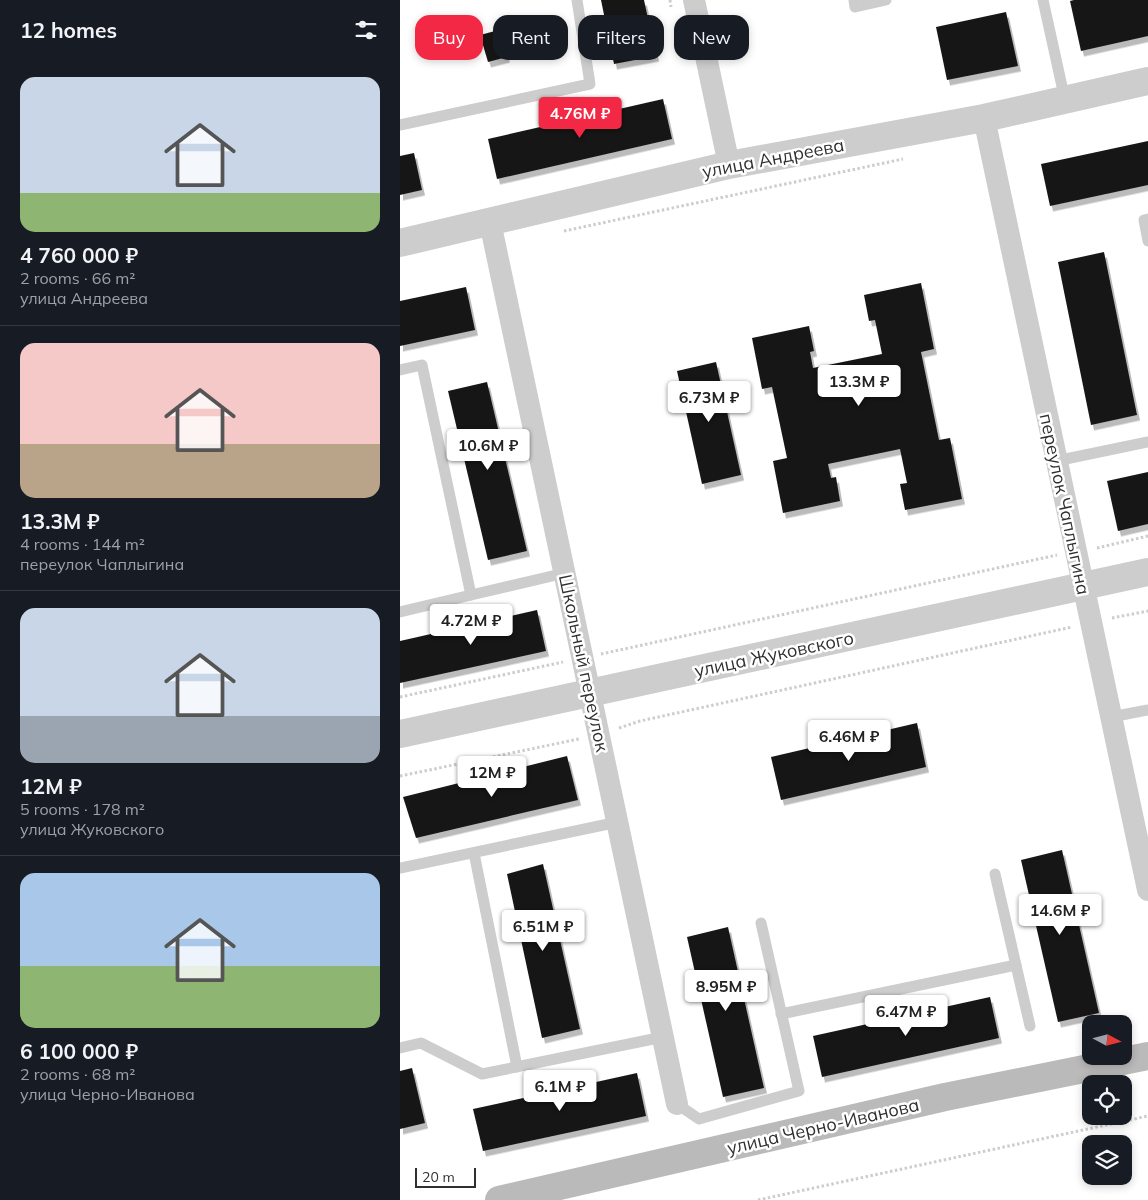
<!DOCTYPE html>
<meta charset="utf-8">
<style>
:root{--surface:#171b24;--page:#20242c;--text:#f1f3f6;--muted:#9ea1a6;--line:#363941;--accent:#f22845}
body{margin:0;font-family:Mulish,sans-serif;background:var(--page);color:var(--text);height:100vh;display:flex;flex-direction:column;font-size:19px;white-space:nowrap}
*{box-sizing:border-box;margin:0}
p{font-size:16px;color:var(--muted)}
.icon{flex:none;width:28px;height:28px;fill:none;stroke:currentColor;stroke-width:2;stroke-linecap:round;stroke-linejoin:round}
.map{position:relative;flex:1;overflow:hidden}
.sheet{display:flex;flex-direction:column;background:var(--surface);width:400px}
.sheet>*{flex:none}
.hud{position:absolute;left:15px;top:15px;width:475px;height:45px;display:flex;gap:10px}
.needle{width:32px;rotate:97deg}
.controls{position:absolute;left:682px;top:1015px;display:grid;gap:10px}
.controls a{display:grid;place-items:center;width:50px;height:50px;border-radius:10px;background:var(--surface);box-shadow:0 2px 8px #0003;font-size:25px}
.scale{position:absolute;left:15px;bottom:12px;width:61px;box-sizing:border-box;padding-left:5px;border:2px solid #303030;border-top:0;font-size:14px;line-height:18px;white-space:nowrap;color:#303030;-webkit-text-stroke:4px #fff;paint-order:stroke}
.price{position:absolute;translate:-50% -42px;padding:0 11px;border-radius:5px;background:#fff;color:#222;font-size:16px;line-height:32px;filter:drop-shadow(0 1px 2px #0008)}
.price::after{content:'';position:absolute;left:50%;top:30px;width:15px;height:11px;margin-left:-8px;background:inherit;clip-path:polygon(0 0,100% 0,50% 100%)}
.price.on{background:var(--accent);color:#fff}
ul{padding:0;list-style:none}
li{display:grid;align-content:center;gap:10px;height:265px;padding:0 20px}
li+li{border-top:1px solid var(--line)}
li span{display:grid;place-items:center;height:155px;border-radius:15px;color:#555}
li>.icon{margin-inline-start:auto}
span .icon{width:90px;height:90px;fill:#fffc;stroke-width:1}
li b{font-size:21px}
h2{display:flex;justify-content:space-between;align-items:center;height:60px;padding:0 20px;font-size:21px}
.tag{padding:0 18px;border-radius:15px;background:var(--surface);box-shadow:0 2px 8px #0003;font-size:18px;line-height:45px}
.tag.on{background:var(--accent);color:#fff}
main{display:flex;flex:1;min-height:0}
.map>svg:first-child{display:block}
.building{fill:#171717;filter:url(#shadow)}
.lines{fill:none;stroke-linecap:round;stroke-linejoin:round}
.path{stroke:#cdcdcd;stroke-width:3;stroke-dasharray:2.5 2.5;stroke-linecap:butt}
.service{stroke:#cdcdcd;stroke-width:11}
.minor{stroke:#cdcdcd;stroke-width:22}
.tertiary{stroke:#cdcdcd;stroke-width:28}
.secondary{stroke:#bababa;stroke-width:28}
.labels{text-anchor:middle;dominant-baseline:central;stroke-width:5;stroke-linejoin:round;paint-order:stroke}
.street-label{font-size:18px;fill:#303030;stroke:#fff}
</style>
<main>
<section class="sheet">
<h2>12 homes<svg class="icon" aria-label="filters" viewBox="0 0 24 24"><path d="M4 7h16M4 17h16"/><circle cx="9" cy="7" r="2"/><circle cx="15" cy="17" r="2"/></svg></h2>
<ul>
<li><span style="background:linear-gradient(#c9d6e8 75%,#8fb573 0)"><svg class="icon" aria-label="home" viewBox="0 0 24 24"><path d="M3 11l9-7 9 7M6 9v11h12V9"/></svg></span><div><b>4 760 000 ₽</b><p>2 rooms · 66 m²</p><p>улица Андреева</p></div></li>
<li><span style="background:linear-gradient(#f6c9c9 65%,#b9a48a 0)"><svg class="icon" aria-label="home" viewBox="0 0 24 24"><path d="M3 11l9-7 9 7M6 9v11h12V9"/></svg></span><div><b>13.3M ₽</b><p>4 rooms · 144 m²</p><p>переулок Чаплыгина</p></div></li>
<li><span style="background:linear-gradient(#c9d6e8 70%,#9aa5b1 0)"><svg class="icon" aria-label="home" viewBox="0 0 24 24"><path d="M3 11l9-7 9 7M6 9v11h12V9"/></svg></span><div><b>12M ₽</b><p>5 rooms · 178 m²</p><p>улица Жуковского</p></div></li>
<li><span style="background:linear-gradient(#a9c7e8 60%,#8fb573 0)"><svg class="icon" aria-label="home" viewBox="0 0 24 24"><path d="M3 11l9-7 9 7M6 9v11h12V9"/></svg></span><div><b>6 100 000 ₽</b><p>2 rooms · 68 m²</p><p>улица Черно-Иванова</p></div></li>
</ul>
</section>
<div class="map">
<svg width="748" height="1200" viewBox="0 0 748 1200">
<defs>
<filter id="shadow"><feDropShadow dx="3" dy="5.5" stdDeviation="0" flood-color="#0004"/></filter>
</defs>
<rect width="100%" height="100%" fill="#fff"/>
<!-- building -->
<g class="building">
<polygon points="201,0 244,0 256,56 214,64"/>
<polygon points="674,0 748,0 748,36 681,51 670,1"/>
<polygon points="606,12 618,66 547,80 536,27"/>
<polygon points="99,30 107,57 88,62 80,35"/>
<polygon points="263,99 272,139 97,179 88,139"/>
<polygon points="748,141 748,185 650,206 641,164"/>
<polygon points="14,153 22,190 0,195 0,156"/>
<polygon points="704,252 737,415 691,425 658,262"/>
<polygon points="521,283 534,349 521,352 539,440 550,438 562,499 505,510 500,484 507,483 500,449 428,464 431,478 436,477 440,501 383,513 373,461 387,458 372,387 362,389 352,338 409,326 414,351 410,352 413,368 482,354 475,320 469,321 464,295"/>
<polygon points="66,287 75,330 0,346 0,301"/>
<polygon points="316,362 341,475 302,484 277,371"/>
<polygon points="87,382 127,551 88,560 48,391"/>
<polygon points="748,472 748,524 718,531 707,481"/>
<polygon points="137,610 146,651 0,683 0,641"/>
<polygon points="517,723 526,767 381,800 371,757"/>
<polygon points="167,756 178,800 16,838 3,797"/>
<polygon points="662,850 699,1013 658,1022 621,860"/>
<polygon points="143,864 180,1029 142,1038 107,874"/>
<polygon points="328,927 364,1088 323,1097 287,937"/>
<polygon points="590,997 599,1038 422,1077 413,1036"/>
<polygon points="12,1068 25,1123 0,1129 0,1071"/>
<polygon points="237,1073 246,1116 83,1151 73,1109"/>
</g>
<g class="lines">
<!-- path -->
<g class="path">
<polyline points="270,0 271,7"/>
<polyline points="164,231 503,159"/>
<polyline points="697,548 748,536"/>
<polyline points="712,618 748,611"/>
<polyline points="201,654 657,555"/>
<polyline points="0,697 163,662"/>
<polyline points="219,728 240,721 672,627"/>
<polyline points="0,776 179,739"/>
<polyline points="358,1200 748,1116"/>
</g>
<!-- service -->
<g class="service">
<polyline points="454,0 455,7 486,0"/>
<polyline points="643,0 665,100"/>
<polyline points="0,125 190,84 177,0"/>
<polyline points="748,219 744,220 748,241"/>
<polyline points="0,370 22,365 71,595 0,612"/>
<polyline points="656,461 748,442"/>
<polyline points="71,595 165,573"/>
<polyline points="711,717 748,710"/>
<polyline points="74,853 117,1067"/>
<polyline points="0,868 218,822"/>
<polyline points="595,874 630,1026"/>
<polyline points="381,1014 616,965"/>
<polyline points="0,1048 21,1043 82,1074 263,1037"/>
<polyline points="277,1104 299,1119 399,1091 361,923"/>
</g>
<!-- minor -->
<g class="minor">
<polyline points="294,0 329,165"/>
<polyline points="584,118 748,890"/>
<polyline points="90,222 277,1104"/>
</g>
<!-- tertiary -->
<g class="tertiary">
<polyline points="0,243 329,165 584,118 748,81"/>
<polyline points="0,734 748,572"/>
</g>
<!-- secondary -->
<polyline class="secondary" points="99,1200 545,1097 748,1056"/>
</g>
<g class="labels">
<!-- street labels -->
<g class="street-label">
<text transform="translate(373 158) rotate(-11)">улица Андреева</text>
<text transform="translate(665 504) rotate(78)">переулок Чаплыгина</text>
<text transform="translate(374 654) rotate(-12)">улица Жуковского</text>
<text transform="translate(184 663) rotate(78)">Школьный переулок</text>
<text transform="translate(423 1126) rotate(-13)">улица Черно-Иванова</text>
</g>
</g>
</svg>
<div class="controls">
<a><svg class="needle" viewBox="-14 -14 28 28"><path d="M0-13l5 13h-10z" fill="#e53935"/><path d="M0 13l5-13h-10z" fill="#9ea1a6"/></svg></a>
<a><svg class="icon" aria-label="locate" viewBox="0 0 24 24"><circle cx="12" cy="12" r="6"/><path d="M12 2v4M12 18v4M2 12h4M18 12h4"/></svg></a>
<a><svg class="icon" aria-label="layers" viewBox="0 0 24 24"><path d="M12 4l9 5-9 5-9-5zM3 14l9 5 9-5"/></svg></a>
</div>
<div class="scale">20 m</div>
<b class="price on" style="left:180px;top:139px">4.76M ₽</b>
<b class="price" style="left:459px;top:407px">13.3M ₽</b>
<b class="price" style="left:309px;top:423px">6.73M ₽</b>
<b class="price" style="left:88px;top:471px">10.6M ₽</b>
<b class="price" style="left:71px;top:646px">4.72M ₽</b>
<b class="price" style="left:449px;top:762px">6.46M ₽</b>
<b class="price" style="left:92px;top:798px">12M ₽</b>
<b class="price" style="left:660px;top:936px">14.6M ₽</b>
<b class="price" style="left:143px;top:952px">6.51M ₽</b>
<b class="price" style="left:326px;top:1012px">8.95M ₽</b>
<b class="price" style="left:506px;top:1037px">6.47M ₽</b>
<b class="price" style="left:160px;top:1112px">6.1M ₽</b>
<div class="hud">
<a class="tag on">Buy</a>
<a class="tag">Rent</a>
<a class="tag">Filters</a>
<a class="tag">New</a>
</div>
</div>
</main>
